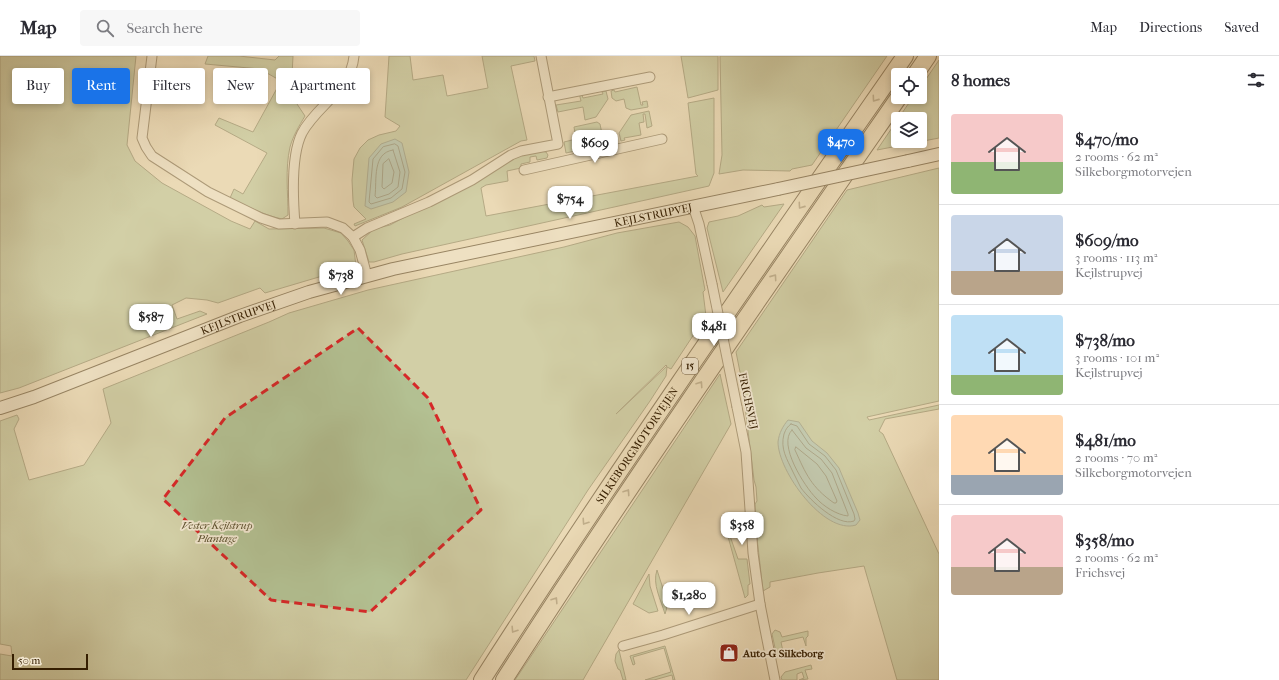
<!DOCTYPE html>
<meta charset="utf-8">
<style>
:root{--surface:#fff;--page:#f7f7f7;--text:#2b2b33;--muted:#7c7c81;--line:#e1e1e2;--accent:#1a73e8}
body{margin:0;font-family:"IM FELL French Canon",serif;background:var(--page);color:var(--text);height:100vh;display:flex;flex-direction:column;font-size:15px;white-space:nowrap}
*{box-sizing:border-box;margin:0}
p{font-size:13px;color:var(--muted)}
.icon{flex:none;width:22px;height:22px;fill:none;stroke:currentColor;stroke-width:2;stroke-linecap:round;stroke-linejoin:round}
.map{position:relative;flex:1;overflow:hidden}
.side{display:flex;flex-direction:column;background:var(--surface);width:340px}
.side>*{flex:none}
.top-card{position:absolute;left:12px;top:12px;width:380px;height:36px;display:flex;gap:8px}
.controls{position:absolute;left:891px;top:12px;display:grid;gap:8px}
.controls a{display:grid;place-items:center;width:36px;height:36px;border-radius:4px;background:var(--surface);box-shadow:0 2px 6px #0003;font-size:20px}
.scale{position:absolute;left:12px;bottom:10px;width:76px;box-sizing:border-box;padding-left:4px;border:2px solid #351e01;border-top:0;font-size:11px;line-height:14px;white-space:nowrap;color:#351e01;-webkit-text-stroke:3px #f2e7d0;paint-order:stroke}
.price{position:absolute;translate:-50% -34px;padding:0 9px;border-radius:8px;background:#fff;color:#222;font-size:13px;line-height:26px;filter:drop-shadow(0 1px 2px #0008)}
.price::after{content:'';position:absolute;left:50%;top:24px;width:12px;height:9px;margin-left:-6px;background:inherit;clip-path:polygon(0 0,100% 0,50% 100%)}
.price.current{background:var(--accent);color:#fff}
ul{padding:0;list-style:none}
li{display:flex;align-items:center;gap:12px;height:100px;padding:0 12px}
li+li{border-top:1px solid var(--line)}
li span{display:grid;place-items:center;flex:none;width:112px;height:80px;border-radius:4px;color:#555}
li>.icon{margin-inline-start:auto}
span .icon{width:48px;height:48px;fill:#fffc;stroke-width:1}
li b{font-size:17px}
h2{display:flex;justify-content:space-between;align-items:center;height:48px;padding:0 12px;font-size:17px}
.pill{padding:0 14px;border-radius:4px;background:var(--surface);box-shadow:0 2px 6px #0003;font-size:14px;line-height:36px}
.pill.current{background:var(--accent);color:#fff}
header{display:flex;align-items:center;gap:24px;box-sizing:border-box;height:56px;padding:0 20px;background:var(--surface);border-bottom:1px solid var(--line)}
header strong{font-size:19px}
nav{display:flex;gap:22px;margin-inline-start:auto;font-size:14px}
.search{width:280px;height:36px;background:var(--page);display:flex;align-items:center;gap:10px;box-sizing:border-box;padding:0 14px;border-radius:4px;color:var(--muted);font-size:15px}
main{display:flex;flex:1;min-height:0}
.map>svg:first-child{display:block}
.green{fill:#b3c092;stroke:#746f4a;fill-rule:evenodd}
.water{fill:#98bbad;stroke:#707c68}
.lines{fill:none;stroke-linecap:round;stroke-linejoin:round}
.shore{stroke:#666c57;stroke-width:1}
.street-casing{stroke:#624d2e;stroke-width:11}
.secondary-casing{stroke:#351e01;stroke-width:14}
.highway-casing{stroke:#351e01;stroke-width:18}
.street{stroke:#f2e7d0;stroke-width:9}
.secondary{stroke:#f2e7d0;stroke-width:12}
.highway{stroke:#ebdab7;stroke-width:16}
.street-bridge-casing{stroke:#624d2e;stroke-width:11;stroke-linecap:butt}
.secondary-bridge-casing{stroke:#351e01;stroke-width:14;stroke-linecap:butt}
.street-bridge{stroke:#f2e7d0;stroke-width:9}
.secondary-bridge{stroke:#f2e7d0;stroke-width:12}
.oneway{stroke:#907c5c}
.marked{fill:none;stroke:#d62828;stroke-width:3;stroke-dasharray:8 5;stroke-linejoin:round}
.labels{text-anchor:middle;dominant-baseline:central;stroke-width:3.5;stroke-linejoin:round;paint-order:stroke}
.shield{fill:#f2e7d0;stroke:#6e5a3f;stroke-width:1}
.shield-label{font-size:10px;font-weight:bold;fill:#351e01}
.street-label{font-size:11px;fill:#351e01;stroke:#f2e7d0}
.park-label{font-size:11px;font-style:italic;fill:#5b4f2c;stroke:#f2e7d0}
.poi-label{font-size:11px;font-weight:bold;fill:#351e01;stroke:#f2e7d0;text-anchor:start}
</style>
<header>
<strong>Map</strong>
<div class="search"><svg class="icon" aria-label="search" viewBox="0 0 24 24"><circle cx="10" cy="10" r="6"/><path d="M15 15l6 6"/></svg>Search here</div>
<nav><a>Map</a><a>Directions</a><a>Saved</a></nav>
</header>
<main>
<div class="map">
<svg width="939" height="624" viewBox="0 0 939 624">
<rect width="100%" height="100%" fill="#ebdab7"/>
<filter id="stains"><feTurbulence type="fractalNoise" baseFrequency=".005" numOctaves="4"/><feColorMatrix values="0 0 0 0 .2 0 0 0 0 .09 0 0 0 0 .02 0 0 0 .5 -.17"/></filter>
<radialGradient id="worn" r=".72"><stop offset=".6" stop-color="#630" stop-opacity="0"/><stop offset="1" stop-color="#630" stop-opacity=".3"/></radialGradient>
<!-- green -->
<g class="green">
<polygon points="0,0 136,0 127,89 135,105 162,127 231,165 250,173 255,165 269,173 324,172 341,177 348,185 354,194 356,210 265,237 260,232 218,247 207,244 186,242 172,249 177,263 200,255 207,258 19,332 0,337"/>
<path d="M208 0H239L275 4 279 0H293L291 39 305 60C299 70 293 80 290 91 285 113 288 137 288 159L282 163C263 159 247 150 230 142L234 133 243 138 267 97 215 69 219 62 253 76 281 25 260 13 205 8Z"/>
<polygon points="389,0 410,0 413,24 443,19 447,40 488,32 482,0 534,0 535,5 511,10 527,84 521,85 402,151 355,170 354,168 366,163 354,151 353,145 352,124 354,103 360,92 368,84 379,79 396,75 400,70 385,61"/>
<polygon points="681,0 718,0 718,34 688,42"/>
<polygon points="720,0 887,0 812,109 792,113 790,115 743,114 719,118 722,99"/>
<polygon points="939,4 939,82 877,94 898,63 898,85 920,85 920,63 898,63 913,41 920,41 920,32"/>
<polygon points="637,31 641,49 643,49 642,46 647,45 648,51 631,54 626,52 624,43 616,45 612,42 611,35 614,34 615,36"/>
<polygon points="606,35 608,43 596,61 585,64 583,51 558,56 556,49 581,45 579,37 581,36 583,42 603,38 602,36"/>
<polygon points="714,42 714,117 709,130 402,198 374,206 369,206 362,184 374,173 390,169 495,113 518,99 541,95 546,96 548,99 547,102 537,104 536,100 530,101 530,106 521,108 521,112 507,115 508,125 486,129 481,132 486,160 698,120 696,118 688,47"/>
<polygon points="649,55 652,70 647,72 645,58 643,58 644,66 639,67 641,79 624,82 625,84 621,85 619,77 631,59"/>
<polygon points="597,66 600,68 602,78 611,76 615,78 616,86 566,97 564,86 576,83 574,71"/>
<polygon points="939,112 939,345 867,361 869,364 939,349 939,353 885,363 879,375 883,378 939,498 939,624 897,624 864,510 818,517 770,526 770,531 763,535 756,473 755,448 757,445 756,431 754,424 744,342 745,341 736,296 847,134"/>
<polygon points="784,148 723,236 707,172 709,166 738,160 762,149 764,151"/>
<path d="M679 166 688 171 695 180 705 234 703 236 706 260 671 313 667 311 666 320 650 345 588 434 466 624H0V598L12 600 11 590 0 588V365L17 359 19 363 14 373 29 424 84 409 111 367 103 333 269 266 289 257 368 234 564 191 617 177ZM666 309 667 310 616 358Z"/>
<polygon points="720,318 731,368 583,624 515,624"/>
<polygon points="727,477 729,477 738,503 747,503 750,528 748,529 748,539 745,542"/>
<path d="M657 514 668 548 665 558C661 544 652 528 657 514Z"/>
<polygon points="649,518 650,530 658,555 649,557 633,548"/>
<polygon points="775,574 780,576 782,581 808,575 808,580 806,582 806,590 803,581 781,586 784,600 777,601 772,578"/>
<polygon points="665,590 675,624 673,624 672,619 654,624 645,624 671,616 664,592 633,601 635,608 633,609 630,600"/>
<polygon points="619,594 626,624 623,624 620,614 618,613 615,605 616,598"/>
<polygon points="811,609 812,613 805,614 808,623 799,624 804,622 802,616 797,618 797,624 782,624 781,621 785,616"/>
</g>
<!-- water -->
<g class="water">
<polygon points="395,83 402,87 409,116 406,136 393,146 371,153 365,150 369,102 381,88"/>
<path d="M788 364 799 366 812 385 827 397 839 412 858 457 860 464 856 469C824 479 778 415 778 386 779 377 783 370 788 364Z"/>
</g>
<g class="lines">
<!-- shore -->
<g class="shore">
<polygon points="395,88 398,90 405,116 402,133 391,142 371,148 369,146 373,103 383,91"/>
<path d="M393 94 400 116 398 131 389 138 377 142 375 140C377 124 372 97 393 94Z"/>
<polygon points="389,103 394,116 392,127 384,133 382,131 383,108"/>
<path d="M791 368 797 370 809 388 825 400 836 414 854 458 855 463 854 465C838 471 810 444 801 432 798 427 796 421 793 416 787 403 780 393 784 378 786 373 787 371 791 368Z"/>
<path d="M792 374 806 392 821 403 832 417 848 458V460C837 459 823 450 816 442 805 431 777 388 792 374Z"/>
<path d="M796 391 817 408 826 420 837 445 836 447H834C811 431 806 418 795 394Z"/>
</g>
<defs>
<g id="street">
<polyline points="152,0 142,82 146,91 152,100 208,136 261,162 279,168 327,166 343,172 353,181 360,194 367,220"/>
<polyline points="548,41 650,21"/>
<polyline points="524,114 662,83"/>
<polyline points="693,150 699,168 712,228"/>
<path d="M295 168C293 143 291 99 302 77 317 49 351 34 354 0"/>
<polyline points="353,181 367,172 429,146 472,124 511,99 521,95 558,88 541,0"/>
<polyline points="737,351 746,396 753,497 760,548 775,624"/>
<polyline points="623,590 663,579 760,548"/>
</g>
<g id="secondary">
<polyline points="908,105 939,98"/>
<path id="s1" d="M0 352 34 341 240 260 309 236 393 213 778 133"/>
</g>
<g id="highway">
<polyline points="915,19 928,0"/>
<path id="s2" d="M482 624C618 412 762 206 905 0"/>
<path d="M504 624C631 426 765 234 899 41"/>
</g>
</defs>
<!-- street casing -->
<use href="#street" class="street-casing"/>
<!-- secondary casing -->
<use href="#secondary" class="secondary-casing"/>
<!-- highway casing -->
<use href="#highway" class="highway-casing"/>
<!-- street -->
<use href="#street" class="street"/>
<!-- secondary -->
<use href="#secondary" class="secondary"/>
<!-- highway -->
<use href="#highway" class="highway"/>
<defs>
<polyline id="street-bridge" points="712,228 737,351"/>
<polyline id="secondary-bridge" points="778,133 908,105"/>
</defs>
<!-- street-bridge casing -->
<use href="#street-bridge" class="street-bridge-casing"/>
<!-- secondary-bridge casing -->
<use href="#secondary-bridge" class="secondary-bridge-casing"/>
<!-- street-bridge -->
<use href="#street-bridge" class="street-bridge"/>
<!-- secondary-bridge -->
<use href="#secondary-bridge" class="secondary-bridge"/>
</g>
<!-- one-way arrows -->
<defs><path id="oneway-chevron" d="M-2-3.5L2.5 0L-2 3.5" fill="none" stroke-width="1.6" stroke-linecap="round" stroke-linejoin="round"/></defs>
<g class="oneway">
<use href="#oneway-chevron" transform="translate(875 43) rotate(125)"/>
<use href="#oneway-chevron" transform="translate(801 150) rotate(125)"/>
<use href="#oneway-chevron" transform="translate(774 221) rotate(-55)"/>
<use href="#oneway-chevron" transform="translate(700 328) rotate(-56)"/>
<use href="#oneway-chevron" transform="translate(627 436) rotate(-56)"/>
<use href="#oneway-chevron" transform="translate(585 466) rotate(124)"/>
<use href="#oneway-chevron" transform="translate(555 544) rotate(-57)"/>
<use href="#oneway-chevron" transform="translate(514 574) rotate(123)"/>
</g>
<!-- marked area -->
<path d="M0 0H939V624H0ZM358 272 428 342 481 454 370 556 271 544 163 443 225 362Z" fill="#ebdab7" fill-opacity=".55" fill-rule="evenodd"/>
<path class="marked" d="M358 272 428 342 481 454 370 556 271 544 163 443 225 362Z"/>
<!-- icons -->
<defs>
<symbol id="shop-square" viewBox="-11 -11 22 22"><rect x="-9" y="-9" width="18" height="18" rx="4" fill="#8f2418" stroke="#f2e7d0"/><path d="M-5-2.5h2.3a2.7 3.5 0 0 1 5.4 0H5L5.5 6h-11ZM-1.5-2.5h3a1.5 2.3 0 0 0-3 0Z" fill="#fff"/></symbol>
</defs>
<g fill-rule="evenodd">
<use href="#shop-square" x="718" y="586" width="22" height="22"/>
</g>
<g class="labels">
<!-- shield labels -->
<rect class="shield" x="682" y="302" width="16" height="16" rx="3"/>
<g class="shield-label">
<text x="690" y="310">15</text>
</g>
<!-- street labels -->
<g class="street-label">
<text stroke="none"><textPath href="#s1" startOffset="683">KEJLSTRUPVEJ</textPath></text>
<text stroke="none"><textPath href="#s1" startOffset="255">KEJLSTRUPVEJ</textPath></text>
<text transform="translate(748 345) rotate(78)">FRICHSVEJ</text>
<text stroke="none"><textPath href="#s2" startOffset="281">SILKEBORGMOTORVEJEN</textPath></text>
</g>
<!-- park labels -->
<g class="park-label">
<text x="217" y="469">Vester Kejlstrup<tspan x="217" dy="13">Plantage</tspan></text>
</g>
<!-- poi labels -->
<g class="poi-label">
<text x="743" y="597">Auto-G Silkeborg</text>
</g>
</g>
<rect width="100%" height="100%" filter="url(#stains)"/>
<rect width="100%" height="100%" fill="url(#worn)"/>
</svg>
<div class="controls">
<a><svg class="icon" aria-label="locate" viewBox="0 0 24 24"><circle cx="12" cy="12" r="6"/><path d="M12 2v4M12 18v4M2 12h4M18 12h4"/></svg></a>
<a><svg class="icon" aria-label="layers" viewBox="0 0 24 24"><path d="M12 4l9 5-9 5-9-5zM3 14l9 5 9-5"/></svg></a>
</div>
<div class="scale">50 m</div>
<b class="price current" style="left:841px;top:107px">$470</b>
<b class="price" style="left:595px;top:108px">$609</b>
<b class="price" style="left:570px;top:164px">$754</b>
<b class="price" style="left:341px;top:240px">$738</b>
<b class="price" style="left:151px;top:282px">$587</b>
<b class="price" style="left:714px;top:291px">$481</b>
<b class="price" style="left:742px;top:490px">$358</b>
<b class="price" style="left:689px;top:560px">$1,280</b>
<div class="top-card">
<a class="pill">Buy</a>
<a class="pill current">Rent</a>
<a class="pill">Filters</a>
<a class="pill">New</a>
<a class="pill">Apartment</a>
</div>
</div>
<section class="side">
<h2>8 homes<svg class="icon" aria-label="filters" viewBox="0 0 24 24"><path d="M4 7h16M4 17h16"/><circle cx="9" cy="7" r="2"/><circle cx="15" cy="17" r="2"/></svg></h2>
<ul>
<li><span style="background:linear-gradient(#f6c9c9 60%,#8fb573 0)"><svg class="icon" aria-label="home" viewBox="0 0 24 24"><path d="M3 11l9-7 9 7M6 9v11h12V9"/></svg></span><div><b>$470/mo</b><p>2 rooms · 62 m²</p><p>Silkeborgmotorvejen</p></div></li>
<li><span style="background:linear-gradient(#c9d6e8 70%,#b9a48a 0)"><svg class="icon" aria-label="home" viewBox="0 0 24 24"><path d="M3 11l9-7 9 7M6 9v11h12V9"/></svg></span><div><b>$609/mo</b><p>3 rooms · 113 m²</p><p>Kejlstrupvej</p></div></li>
<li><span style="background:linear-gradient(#bfe0f5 75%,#8fb573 0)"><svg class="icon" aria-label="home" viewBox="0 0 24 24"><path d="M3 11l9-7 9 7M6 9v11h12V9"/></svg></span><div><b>$738/mo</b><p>3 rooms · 101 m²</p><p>Kejlstrupvej</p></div></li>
<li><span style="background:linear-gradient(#ffd9b3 75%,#9aa5b1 0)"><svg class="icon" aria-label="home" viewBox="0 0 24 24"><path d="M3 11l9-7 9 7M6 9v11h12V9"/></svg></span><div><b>$481/mo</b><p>2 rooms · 70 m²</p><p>Silkeborgmotorvejen</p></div></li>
<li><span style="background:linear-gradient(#f6c9c9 65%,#b9a48a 0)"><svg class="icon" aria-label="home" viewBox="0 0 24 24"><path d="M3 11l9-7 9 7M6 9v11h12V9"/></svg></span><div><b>$358/mo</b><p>2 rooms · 62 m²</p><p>Frichsvej</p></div></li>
</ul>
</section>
</main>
